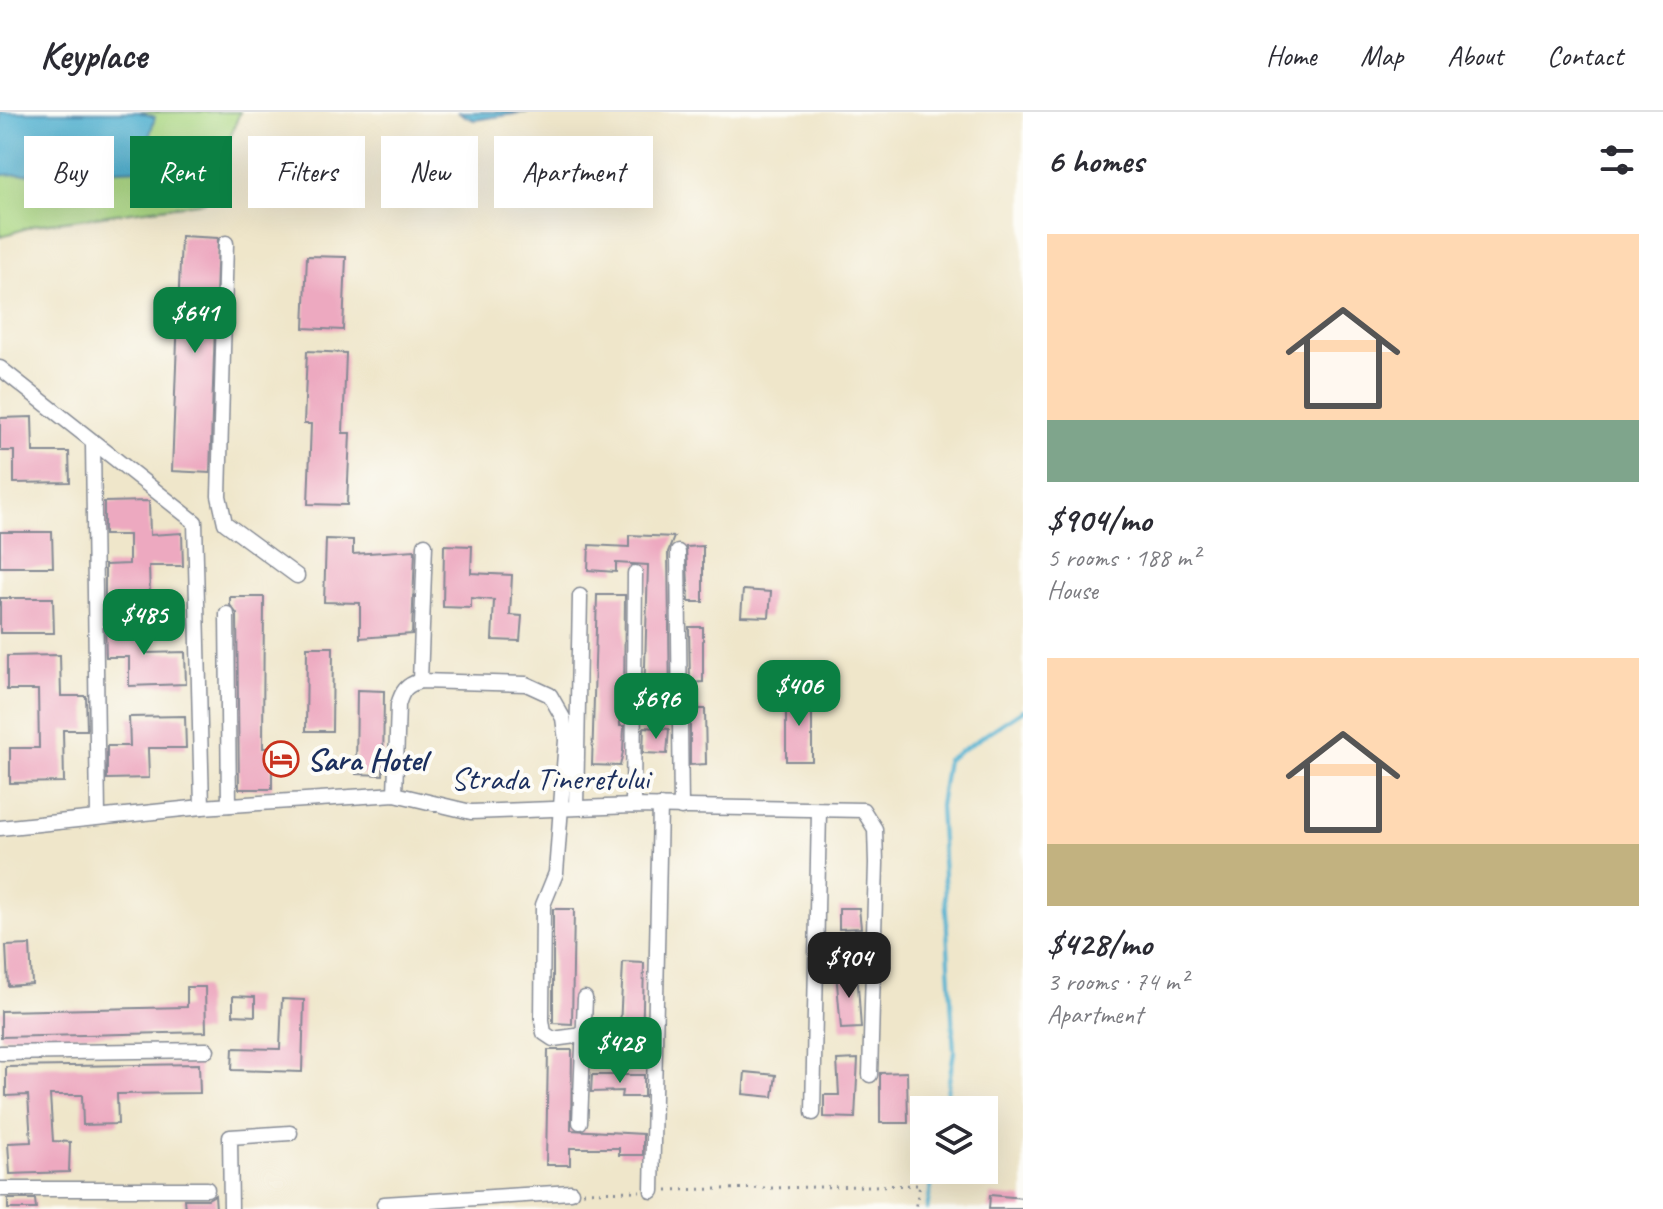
<!DOCTYPE html>
<meta charset="utf-8">
<style>
:root{--surface:#fff;--page:#f7f7f7;--text:#2b2b33;--muted:#7c7c81;--line:#e1e1e2;--accent:#0b8043}
body{margin:0;font-family:Caveat,sans-serif;background:var(--page);color:var(--text);height:100vh;display:flex;flex-direction:column;font-size:30px;white-space:nowrap}
*{box-sizing:border-box;margin:0}
p{font-size:26px;color:var(--muted)}
.icon{flex:none;width:44px;height:44px;fill:none;stroke:currentColor;stroke-width:2;stroke-linecap:round;stroke-linejoin:round}
.map{position:relative;flex:1;overflow:hidden}
.details{display:flex;flex-direction:column;background:var(--surface);width:640px}
.details>*{flex:none}
.banner{position:absolute;left:24px;top:24px;width:760px;height:72px;display:flex;gap:16px}
.buttons{position:absolute;left:910px;top:984px;display:grid;gap:16px}
.buttons a{display:grid;place-items:center;width:88px;height:88px;border-radius:0px;background:var(--surface);box-shadow:0 8px 32px #0002;font-size:40px}
.price{position:absolute;translate:-50% -68px;padding:0 18px;border-radius:16px;background:var(--accent);color:#fff;font-size:26px;line-height:52px;filter:drop-shadow(0 2px 4px #0008)}
.price::after{content:'';position:absolute;left:50%;top:48px;width:24px;height:18px;margin-left:-12px;background:inherit;clip-path:polygon(0 0,100% 0,50% 100%)}
.price.current{background:#222;color:#fff}
ul{padding:0;list-style:none}
li{display:grid;align-content:center;gap:16px;height:424px;padding:0 24px}
li span{display:grid;place-items:center;height:248px;border-radius:0px;color:#555}
li>.icon{margin-inline-start:auto}
span .icon{width:144px;height:144px;fill:#fffc;stroke-width:1}
li b{font-size:34px}
h2{display:flex;justify-content:space-between;align-items:center;height:96px;padding:0 24px;font-size:34px}
.pill{padding:0 28px;border-radius:0px;background:var(--surface);box-shadow:0 8px 32px #0002;font-size:28px;line-height:72px}
.pill.current{background:var(--accent);color:#fff}
header{display:flex;align-items:center;gap:48px;box-sizing:border-box;height:112px;padding:0 40px;background:var(--surface);border-bottom:2px solid var(--line)}
header strong{font-size:38px}
nav{display:flex;gap:44px;margin-inline-start:auto;font-size:28px}
main{display:flex;flex:1;min-height:0}
.map>svg:first-child{display:block}
.green{fill:#acd884;stroke:#648471;stroke-width:2}
.water{fill:#52b2d1;stroke:#367098;stroke-width:2}
.lines{fill:none;stroke-linecap:round;stroke-linejoin:round}
.stream{stroke:#52b2d1;stroke-width:4}
.building{fill:#eda9c0}
.minor-casing{stroke:#858a94;stroke-width:17}
.path{stroke:#858a94;stroke-width:3;stroke-dasharray:2 6;stroke-linecap:butt}
.minor{stroke:#fff;stroke-width:14}
.labels{text-anchor:middle;dominant-baseline:central;stroke-width:8;stroke-linejoin:round;paint-order:stroke}
.poi-label{font-size:32px;font-weight:bold;fill:#1b2f5e;stroke:#fdfcf7;text-anchor:start}
.street-label{font-size:32px;fill:#1b2f5e;stroke:#fdfcf7}
</style>
<header>
<strong>Keyplace</strong>
<nav><a>Home</a><a>Map</a><a>About</a><a>Contact</a></nav>
</header>
<main>
<div class="map">
<svg width="1023" height="1097" viewBox="0 0 1023 1097">
<rect width="100%" height="100%" fill="#fdfcf7"/>
<filter id="ink" filterUnits="userSpaceOnUse"><feTurbulence type="fractalNoise" baseFrequency=".0125" numOctaves="2"/><feDisplacementMap in="SourceGraphic" scale="16" xChannelSelector="R" yChannelSelector="G"/><feConvolveMatrix kernelMatrix="1 2 1 2 8 2 1 2 1" color-interpolation-filters="sRGB"/></filter>
<filter id="wash" filterUnits="userSpaceOnUse"><feTurbulence type="fractalNoise" baseFrequency=".006" numOctaves="4" result="noise"/><feDisplacementMap in="SourceGraphic" scale="32" xChannelSelector="R" yChannelSelector="G"/><feGaussianBlur stdDeviation="1.8" result="paint"/><feColorMatrix in="noise" values="0 0 0 0 0 0 0 0 0 0 0 0 0 0 0 0 0 1.4 0 .05"/><feComposite in="paint" operator="in"/></filter>
<g filter="url(#wash)">
<rect width="100%" height="100%" fill="#efe6ca"/>
<!-- green -->
<polygon class="green" points="0,0 240,0 205,90 35,113 0,125"/>
<!-- water -->
<g class="water">
<polygon points="0,0 139,0 155,5 140,57 0,63"/>
<polygon points="457,0 528,0 474,8"/>
</g>
<g class="lines">
<!-- stream -->
<g class="stream">
<polyline points="944,998 954,940 940,694 947,648 1023,598"/>
<polyline points="927,1097 934,1058"/>
</g>
</g>
<g id="blocks">
<!-- building -->
<g class="building">
<polygon points="181,124 218,126 210,361 172,359"/>
<polygon points="307,144 346,145 343,218 304,216"/>
<polygon points="307,239 346,241 343,321 350,321 347,393 308,392 311,312 304,312"/>
<polygon points="32,305 33,340 69,340 70,370 14,371 14,339 0,339 0,306"/>
<polygon points="149,389 150,423 182,421 183,454 149,454 150,484 105,486 105,453 129,452 129,423 104,423 104,390"/>
<polygon points="0,420 52,420 53,455 0,455"/>
<polygon points="629,423 674,425 668,440 670,589 644,588 648,453 616,451 616,460 588,458 589,433 629,435"/>
<polygon points="326,427 353,428 353,442 415,438 412,522 360,526 360,491 324,490"/>
<polygon points="444,433 472,434 471,461 512,463 510,503 522,504 520,529 492,528 494,488 471,486 471,496 443,495"/>
<polygon points="703,434 703,490 689,490 686,435"/>
<polygon points="743,478 771,480 769,505 741,504"/>
<polygon points="597,483 625,483 624,587 620,587 620,614 624,614 623,640 620,654 592,653"/>
<polygon points="230,485 264,485 263,636 272,636 272,677 239,677 237,502 230,493"/>
<polygon points="0,486 53,486 54,521 0,521"/>
<polygon points="147,511 147,541 185,540 186,572 129,574 129,545 106,545 105,512"/>
<polygon points="689,515 703,515 703,570 690,571"/>
<polygon points="307,535 333,535 332,619 306,619"/>
<polygon points="60,543 61,584 86,584 87,618 63,618 64,670 10,671 10,636 39,636 38,578 7,578 7,544"/>
<polygon points="357,578 384,579 383,663 356,662"/>
<rect x="786" y="584" width="26" height="65"/>
<polygon points="690,597 705,597 706,652 690,653"/>
<polygon points="185,604 186,636 148,636 149,666 107,667 107,634 130,634 129,605"/>
<polygon points="644,615 669,617 667,642 643,641"/>
<polygon points="839,796 859,796 861,816 839,817"/>
<polygon points="553,797 574,797 572,912 553,911"/>
<polygon points="30,833 32,872 8,874 6,834"/>
<polygon points="623,850 644,851 642,938 619,938"/>
<polygon points="857,859 861,916 841,917 836,860"/>
<polygon points="187,875 205,875 206,920 1,925 1,899 187,895"/>
<polygon points="233,884 255,885 255,904 233,903"/>
<polygon points="282,887 304,888 302,960 232,958 233,936 280,937"/>
<polygon points="548,938 572,938 571,1018 643,1022 643,1043 619,1043 619,1036 570,1036 570,1053 546,1053"/>
<polygon points="858,947 855,1006 824,1005 824,983 839,983 837,948"/>
<polygon points="199,952 200,981 117,982 118,1012 83,1013 82,983 50,983 53,1029 70,1030 69,1060 10,1062 8,1031 31,1030 28,983 6,984 6,955"/>
<polygon points="745,960 776,963 773,985 743,982"/>
<polygon points="907,960 908,1011 880,1011 880,961"/>
<polygon points="592,963 644,963 644,985 621,985 622,979 591,980"/>
<polygon points="215,1083 216,1097 185,1097 184,1087 208,1087"/>
<polygon points="990,1083 1023,1086 1023,1097 989,1097"/>
<polygon points="8,1087 35,1087 36,1097 8,1097"/>
</g>
</g>
</g>
<g filter="url(#ink)">
<use href="#blocks" fill-opacity="0" stroke="#858a94" stroke-width="2"/>
<g class="lines">
<defs>
<g id="minor">
<polyline points="226,131 219,384 225,411 297,464"/>
<polyline points="0,256 195,410 202,695"/>
<polyline points="93,332 98,705"/>
<polyline points="678,440 681,696"/>
<polyline points="227,502 229,693"/>
<polyline points="420,569 425,433"/>
<path d="M395 682 398 593C402 579 406 573 420 569L526 572 550 583 563 606 566 628 556 761 543 793 542 908 544 921 553 927 583 923"/>
<polyline points="633,694 635,461"/>
<polyline points="576,695 580,484"/>
<polyline points="0,716 202,695 395,682 471,700 633,694 863,698 875,717 876,751 870,963"/>
<polyline points="0,941 207,938"/>
<polyline points="813,1001 819,699"/>
<polyline points="580,1010 585,886"/>
<polyline points="0,1077 207,1077"/>
<polyline points="652,1079 660,694"/>
<polyline points="384,1092 571,1080"/>
<polyline points="231,1097 230,1025 290,1021"/>
</g>
</defs>
<!-- minor casing -->
<use href="#minor" class="minor-casing"/>
<!-- path -->
<g class="path">
<polyline points="667,1078 920,1073 915,1097"/>
<polyline points="583,1080 640,1079"/>
</g>
<!-- minor -->
<use href="#minor" class="minor"/>
</g>
</g>
<!-- icons -->
<defs>
<symbol id="hotel-ring" viewBox="-11 -11 22 22"><circle r="9.5" fill="#fdfcf7" stroke="#c8321e" stroke-width="1.5"/><path d="M-6-4.5h1.5V1H6V5H4.5V3h-9V5H-6ZM-4 0a1.8 1.8 0 1 1 3.6 0ZM.5 0V-2.5h3Q6-2.5 6 0Z" fill="#c8321e"/></symbol>
</defs>
<g fill-rule="evenodd">
<use href="#hotel-ring" x="261" y="627" width="40" height="40"/>
</g>
<g class="labels">
<!-- poi labels -->
<g class="poi-label">
<text x="307" y="647">Sara Hotel</text>
</g>
<!-- street labels -->
<g class="street-label">
<text x="550" y="666">Strada Tineretului</text>
</g>
</g>
</svg>
<div class="buttons">
<a><svg class="icon" aria-label="layers" viewBox="0 0 24 24"><path d="M12 4l9 5-9 5-9-5zM3 14l9 5 9-5"/></svg></a>
</div>
<b class="price" style="left:195px;top:243px">$641</b>
<b class="price" style="left:144px;top:545px">$485</b>
<b class="price" style="left:799px;top:616px">$406</b>
<b class="price" style="left:656px;top:629px">$696</b>
<b class="price current" style="left:849px;top:888px">$904</b>
<b class="price" style="left:620px;top:973px">$428</b>
<div class="banner">
<a class="pill">Buy</a>
<a class="pill current">Rent</a>
<a class="pill">Filters</a>
<a class="pill">New</a>
<a class="pill">Apartment</a>
</div>
</div>
<section class="details">
<h2>6 homes<svg class="icon" aria-label="filters" viewBox="0 0 24 24"><path d="M4 7h16M4 17h16"/><circle cx="9" cy="7" r="2"/><circle cx="15" cy="17" r="2"/></svg></h2>
<ul>
<li><span style="background:linear-gradient(#ffd9b3 75%,#7fa58c 0)"><svg class="icon" aria-label="home" viewBox="0 0 24 24"><path d="M3 11l9-7 9 7M6 9v11h12V9"/></svg></span><div><b>$904/mo</b><p>5 rooms · 188 m²</p><p>House</p></div></li>
<li><span style="background:linear-gradient(#ffd9b3 75%,#c2b280 0)"><svg class="icon" aria-label="home" viewBox="0 0 24 24"><path d="M3 11l9-7 9 7M6 9v11h12V9"/></svg></span><div><b>$428/mo</b><p>3 rooms · 74 m²</p><p>Apartment</p></div></li>
</ul>
</section>
</main>
